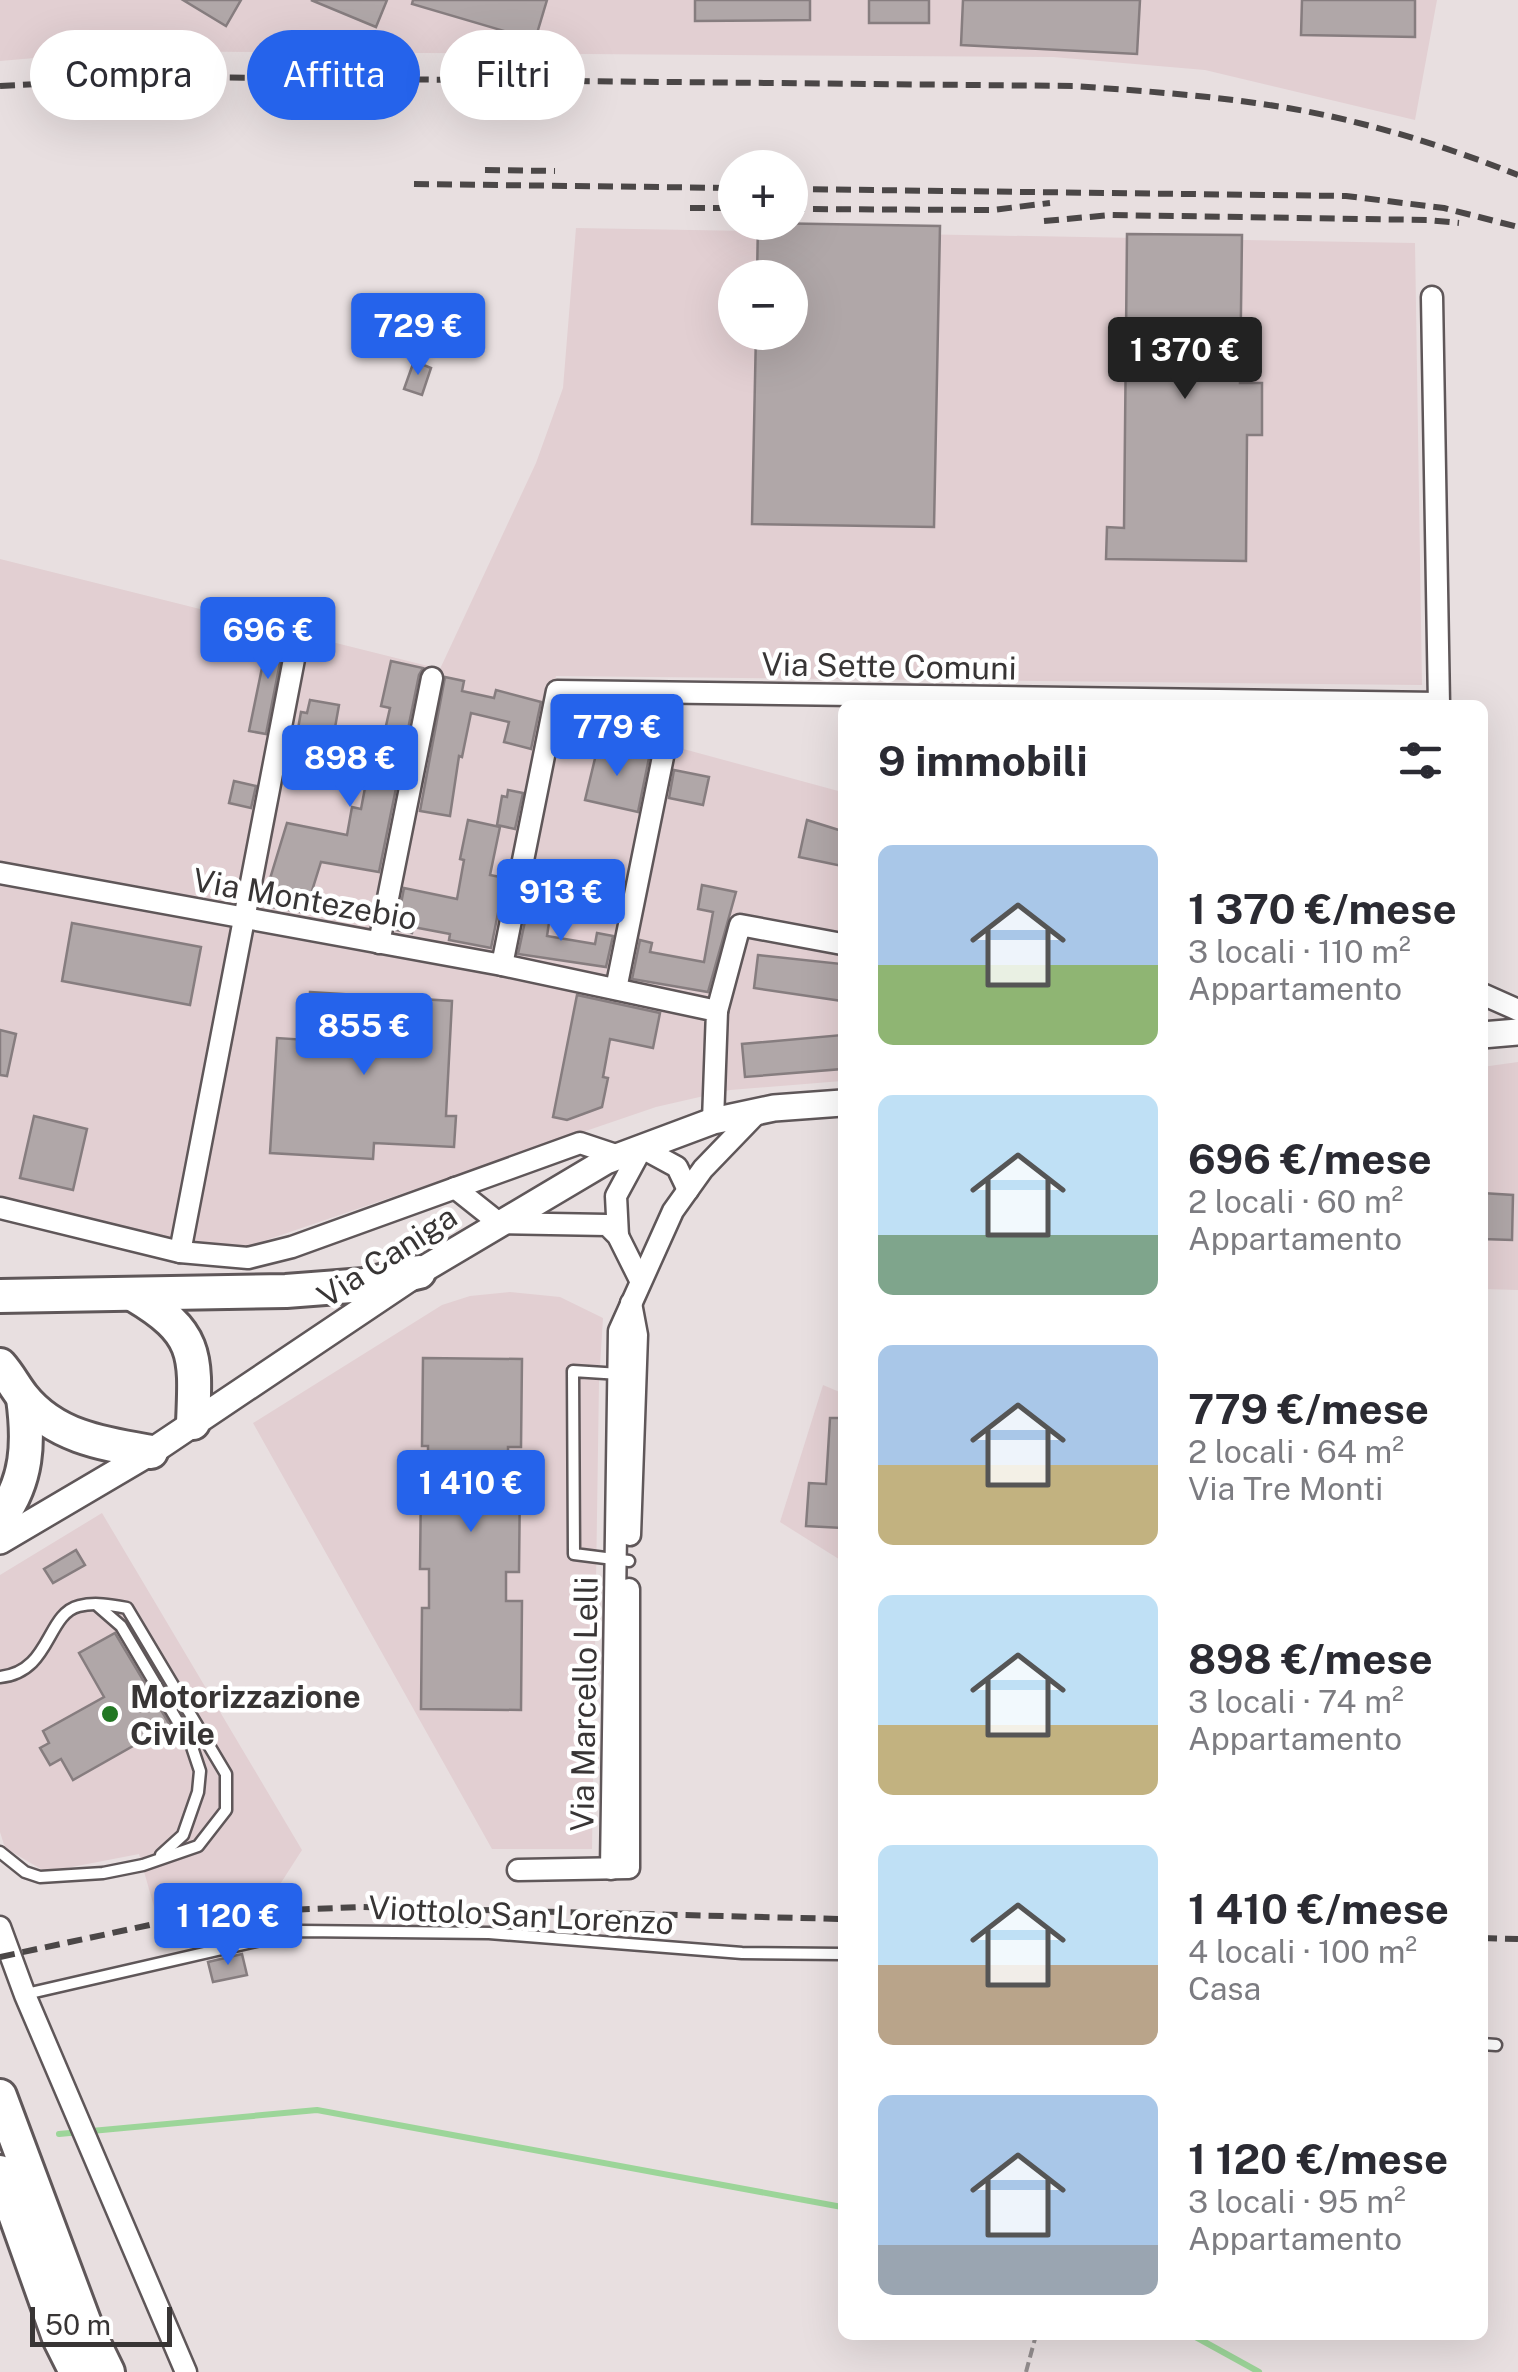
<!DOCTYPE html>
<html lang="it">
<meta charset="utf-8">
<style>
:root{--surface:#fff;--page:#f7f7f7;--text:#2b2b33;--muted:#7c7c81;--accent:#2563eb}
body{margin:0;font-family:"Public Sans",sans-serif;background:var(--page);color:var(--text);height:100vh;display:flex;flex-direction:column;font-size:38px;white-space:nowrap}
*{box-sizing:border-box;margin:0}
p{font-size:32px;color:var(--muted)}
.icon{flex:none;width:55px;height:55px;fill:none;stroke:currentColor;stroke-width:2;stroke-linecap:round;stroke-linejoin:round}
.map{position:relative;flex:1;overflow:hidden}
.details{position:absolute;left:838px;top:700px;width:650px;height:1640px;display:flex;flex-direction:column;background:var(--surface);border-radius:15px;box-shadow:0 10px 40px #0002}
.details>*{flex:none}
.guide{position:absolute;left:30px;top:30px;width:658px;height:90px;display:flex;gap:20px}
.fabs{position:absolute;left:718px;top:150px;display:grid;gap:20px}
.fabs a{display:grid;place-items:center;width:90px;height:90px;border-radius:50%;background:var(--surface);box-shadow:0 10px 40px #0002;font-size:50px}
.scale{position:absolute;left:30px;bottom:25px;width:142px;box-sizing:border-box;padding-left:10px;border:5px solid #383535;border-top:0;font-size:28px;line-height:35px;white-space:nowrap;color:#383535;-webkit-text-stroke:8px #fff;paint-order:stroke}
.price{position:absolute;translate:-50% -85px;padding:0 22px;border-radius:10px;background:var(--accent);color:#fff;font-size:32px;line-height:65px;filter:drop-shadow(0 2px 5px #0008)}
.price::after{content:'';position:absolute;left:50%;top:60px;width:30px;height:22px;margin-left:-15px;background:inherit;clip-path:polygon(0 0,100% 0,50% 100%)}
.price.active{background:#222;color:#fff}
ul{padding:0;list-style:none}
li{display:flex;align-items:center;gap:30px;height:250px;padding:0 40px}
li span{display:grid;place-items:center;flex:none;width:280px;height:200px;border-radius:15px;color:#555}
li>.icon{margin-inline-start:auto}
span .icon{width:120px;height:120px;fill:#fffc;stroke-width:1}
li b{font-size:42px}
h2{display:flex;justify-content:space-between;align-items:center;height:120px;padding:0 40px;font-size:42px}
.chip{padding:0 35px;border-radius:45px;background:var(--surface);box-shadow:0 10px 40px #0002;font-size:35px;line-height:90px}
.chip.active{background:var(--accent);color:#fff}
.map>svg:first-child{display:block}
.built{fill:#e2cfd2;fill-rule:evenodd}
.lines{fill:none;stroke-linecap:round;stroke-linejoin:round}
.stream{stroke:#9cd599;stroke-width:6}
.building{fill:#b0a7a8;stroke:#867d7f;stroke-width:2.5}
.service-casing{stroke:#5f5759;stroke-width:15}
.minor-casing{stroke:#5f5759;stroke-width:25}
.tertiary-casing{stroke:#5f5759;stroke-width:30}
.trunk-casing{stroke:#5f5759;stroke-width:38}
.path{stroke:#938d8e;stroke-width:4;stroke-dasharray:10 5;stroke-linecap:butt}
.service{stroke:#fff;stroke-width:10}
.minor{stroke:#fff;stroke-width:20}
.tertiary{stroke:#fff;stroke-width:25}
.trunk{stroke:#fff;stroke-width:32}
.rail{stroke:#4b4747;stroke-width:6;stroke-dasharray:15 8;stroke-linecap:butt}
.poi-dot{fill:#227723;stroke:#fff;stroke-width:4}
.labels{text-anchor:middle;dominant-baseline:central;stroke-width:9;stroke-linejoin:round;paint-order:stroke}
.street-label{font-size:32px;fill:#383535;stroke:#fff}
.poi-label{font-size:32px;font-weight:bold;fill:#383535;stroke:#fff;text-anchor:start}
</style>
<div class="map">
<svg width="1518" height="2372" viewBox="0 0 1518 2372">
<rect width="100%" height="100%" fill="#e8dfe0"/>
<!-- built -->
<g class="built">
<polygon points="0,0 1437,0 1415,120 1205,70 1053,57 115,51 0,61"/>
<path d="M576 228 1415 243 1422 685 556 676 547 712 842 792V1081L730 1090 656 1107 243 1248 165 1238 0 1198V559L440 669 536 463 563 388ZM735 278H790V332H735Z"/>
<polygon points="1518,1062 1518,1290 1483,1289 1482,1067"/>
<polygon points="510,1292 560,1297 603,1318 599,1382 592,1849 492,1849 253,1423 442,1305 470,1296"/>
<polygon points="823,1385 842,1393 842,1561 780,1522"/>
<polygon points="102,1513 302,1850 277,1889 155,1910 139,1854 46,1872 5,1848 0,1832 0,1575"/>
</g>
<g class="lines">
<!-- stream -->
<g class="stream">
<polyline points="59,2134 317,2110 842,2207"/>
<polyline points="1192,2335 1259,2372"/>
</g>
</g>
<!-- building -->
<g class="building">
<polygon points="183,0 241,0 226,26"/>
<polygon points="311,0 387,0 376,27"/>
<polygon points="413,0 547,0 535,40 412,4"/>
<polygon points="695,0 810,0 810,20 695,21"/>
<rect x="869" y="0" width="60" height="23"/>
<polygon points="963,0 1140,0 1137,54 961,45"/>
<polygon points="1302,0 1415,0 1415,37 1301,35"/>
<polygon points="758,223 940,226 934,527 752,524 756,332 790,332 790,278 757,278"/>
<polygon points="1127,234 1242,235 1240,383 1262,383 1262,435 1247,435 1246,561 1106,559 1107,527 1124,528"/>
<polygon points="414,361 431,368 422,395 404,389"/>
<polygon points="270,629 286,632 266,734 249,731"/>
<polygon points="391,661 423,668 419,675 379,872 321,862 305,913 262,905 287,823 347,835 352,807 361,809 372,751 380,752 390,708 381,706"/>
<polygon points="445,677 464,681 462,691 494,698 496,690 541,702 531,749 504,742 509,722 471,713 462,757 459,756 450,816 420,811"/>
<polygon points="310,700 339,705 327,773 298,767 301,752 294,751 301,712 307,713"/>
<polygon points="598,746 649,758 638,812 585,800"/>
<polygon points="674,770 709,777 703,805 669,798"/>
<polygon points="234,781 256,786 251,808 229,803"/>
<polygon points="508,790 523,793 515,829 497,825 502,796 507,797"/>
<polygon points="468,820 500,827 490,875 505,878 491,948 449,940 450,934 413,927 412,933 396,930 404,888 457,899 464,860 460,859"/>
<polygon points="807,820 842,831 842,866 799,857"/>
<polygon points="702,885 736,892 708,992 632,979 640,940 652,943 650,952 704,962 713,912 698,909"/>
<polygon points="527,912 550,916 547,936 595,944 597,933 613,936 606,967 518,954"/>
<polygon points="72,923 201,947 190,1005 62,981"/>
<polygon points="758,955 842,964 842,1001 754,988"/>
<polygon points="310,992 452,1001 446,1116 456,1116 454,1147 374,1143 373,1159 270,1153 277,1038 307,1040"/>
<polygon points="577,995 660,1013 653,1048 610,1039 603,1077 608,1078 602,1107 567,1120 553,1117"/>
<polygon points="0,1030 16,1034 7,1076 0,1075"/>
<polygon points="842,1035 842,1069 745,1077 742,1044"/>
<polygon points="34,1116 87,1129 73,1190 20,1178"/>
<polygon points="1482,1193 1513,1195 1512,1240 1482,1239"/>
<polygon points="423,1358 522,1359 521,1447 508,1447 508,1480 520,1480 519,1572 506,1572 506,1601 522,1601 521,1710 421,1709 422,1608 429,1608 429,1569 420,1569 421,1482 428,1482 428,1446 422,1446"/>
<polygon points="830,1418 842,1418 842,1528 806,1526 809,1483 826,1484"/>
<polygon points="76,1550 85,1565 53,1583 44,1569"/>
<polygon points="115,1633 170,1725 73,1780 61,1759 50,1765 40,1748 49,1743 43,1731 104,1697 79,1653"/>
<polygon points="242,1954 247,1975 213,1982 208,1962"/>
</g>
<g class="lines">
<defs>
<g id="service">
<polyline points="620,1374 573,1371 574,1554 629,1561"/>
<polyline points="98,1606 121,1626 191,1744 200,1771 198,1792 183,1835 161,1855"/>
<path d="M0 1677C51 1672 46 1614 79 1606 95 1602 111 1605 127 1608L226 1774V1810L198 1846 143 1865 103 1873 40 1877 25 1872 0 1852"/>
<polyline points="26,1994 300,1931 489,1933 742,1953 842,1954"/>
<polyline points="1482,2044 1496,2045"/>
</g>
<g id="minor">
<polyline points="1432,297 1439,705"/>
<polyline points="0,873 502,965 717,1011 713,1121"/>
<polyline points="379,943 432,678"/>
<polyline points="502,965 557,691 1439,703"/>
<polyline points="616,989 666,742"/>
<polyline points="1482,994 1518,1010"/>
<polyline points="717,1011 740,925 842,944"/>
<polyline points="455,1188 499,1223 607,1225 618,1236 640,1280"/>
<polyline points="0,1208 180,1252 248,1258 292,1247 580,1143 619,1156"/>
<polyline points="618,1236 616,1196 642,1148 677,1167 688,1190"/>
<polyline points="180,1252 295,654"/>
<polyline points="630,1535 637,1335 631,1303"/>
<polyline points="611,1869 619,1331 673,1211 703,1169 759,1111"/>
<polyline points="518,1870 629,1868 629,1589"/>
<polyline points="0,1927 25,1995 186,2372"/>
</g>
<g id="tertiary">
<polyline points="1482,1035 1518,1032"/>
<polyline points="0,1541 151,1452 419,1272 606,1161 713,1121 774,1108 842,1103"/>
</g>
<g id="trunk">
<path d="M134 1295C198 1333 196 1354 193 1423"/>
<polyline points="0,1296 286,1291 364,1285 419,1272"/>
<path d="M0 1365C9 1375 15 1387 23 1397 55 1437 104 1444 151 1452"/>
<path d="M0 1518C28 1481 29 1442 23 1398"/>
<polyline points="0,2096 87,2329 108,2372"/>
<polyline points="0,2172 59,2338 76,2372"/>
</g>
</defs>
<!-- service casing -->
<use href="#service" class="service-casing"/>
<!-- minor casing -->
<use href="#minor" class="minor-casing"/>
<!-- tertiary casing -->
<use href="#tertiary" class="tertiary-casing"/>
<!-- trunk casing -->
<use href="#trunk" class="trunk-casing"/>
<!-- path -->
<polyline class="path" points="1026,2372 1036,2335"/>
<!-- service -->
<use href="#service" class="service"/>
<!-- minor -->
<use href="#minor" class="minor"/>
<!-- tertiary -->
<use href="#tertiary" class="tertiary"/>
<!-- trunk -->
<use href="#trunk" class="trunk"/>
<!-- rail -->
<g class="rail">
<path d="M0 86 169 77 1073 86C1145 91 1217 96 1288 108 1365 121 1445 146 1518 175"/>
<polyline points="485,170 555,171"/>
<polyline points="414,184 735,188"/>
<polyline points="790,189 1346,196 1444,208 1518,227"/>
<polyline points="690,208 735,208"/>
<polyline points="790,209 992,210 1050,203"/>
<polyline points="1044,221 1111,215 1428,220 1459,223"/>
<polyline points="1482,1938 1518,1939"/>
<polyline points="0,1957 154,1924 266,1911 359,1907 842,1919"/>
</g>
</g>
<!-- markers -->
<circle class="poi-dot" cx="110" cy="1714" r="10"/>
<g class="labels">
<!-- street labels -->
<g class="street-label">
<text transform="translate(889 666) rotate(1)">Via Sette Comuni</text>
<text transform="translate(305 899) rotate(10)">Via Montezebio</text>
<text transform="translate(387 1256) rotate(-33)">Via Caniga</text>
<text transform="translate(584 1704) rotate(-89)">Via Marcello Lelli</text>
<text transform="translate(521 1915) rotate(3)">Viottolo San Lorenzo</text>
</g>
<!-- poi labels -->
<g class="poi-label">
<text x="130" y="1696">Motorizzazione<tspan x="130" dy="37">Civile</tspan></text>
</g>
</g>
</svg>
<div class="fabs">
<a>+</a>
<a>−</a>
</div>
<div class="scale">50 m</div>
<b class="price" style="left:418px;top:378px">729 €</b>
<b class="price active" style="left:1185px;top:402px">1 370 €</b>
<b class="price" style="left:268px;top:682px">696 €</b>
<b class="price" style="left:617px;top:779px">779 €</b>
<b class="price" style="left:350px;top:810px">898 €</b>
<b class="price" style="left:561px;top:944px">913 €</b>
<b class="price" style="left:364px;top:1078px">855 €</b>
<b class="price" style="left:471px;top:1535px">1 410 €</b>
<b class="price" style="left:228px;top:1968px">1 120 €</b>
<div class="guide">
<a class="chip">Compra</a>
<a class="chip active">Affitta</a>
<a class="chip">Filtri</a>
</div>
<section class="details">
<h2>9 immobili<svg class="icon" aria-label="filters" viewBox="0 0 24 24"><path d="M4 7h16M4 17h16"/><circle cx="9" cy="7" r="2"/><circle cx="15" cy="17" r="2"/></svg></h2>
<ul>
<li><span style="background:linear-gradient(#a9c7e8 60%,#8fb573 0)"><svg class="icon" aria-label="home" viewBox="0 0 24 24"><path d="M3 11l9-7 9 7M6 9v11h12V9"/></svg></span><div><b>1 370 €/mese</b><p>3 locali · 110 m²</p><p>Appartamento</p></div></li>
<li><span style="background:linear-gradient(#bfe0f5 70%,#7fa58c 0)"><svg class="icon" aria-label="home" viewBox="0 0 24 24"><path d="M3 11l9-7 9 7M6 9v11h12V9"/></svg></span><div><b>696 €/mese</b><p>2 locali · 60 m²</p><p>Appartamento</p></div></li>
<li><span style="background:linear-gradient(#a9c7e8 60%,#c2b280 0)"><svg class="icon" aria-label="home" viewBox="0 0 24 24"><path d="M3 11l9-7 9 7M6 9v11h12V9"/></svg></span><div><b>779 €/mese</b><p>2 locali · 64 m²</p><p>Via Tre Monti</p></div></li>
<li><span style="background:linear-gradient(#bfe0f5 65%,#c2b280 0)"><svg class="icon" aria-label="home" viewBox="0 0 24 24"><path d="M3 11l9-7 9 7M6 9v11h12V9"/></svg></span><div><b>898 €/mese</b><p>3 locali · 74 m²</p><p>Appartamento</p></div></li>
<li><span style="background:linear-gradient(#bfe0f5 60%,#b9a48a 0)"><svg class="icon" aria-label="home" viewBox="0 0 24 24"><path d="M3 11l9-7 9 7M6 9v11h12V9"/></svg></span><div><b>1 410 €/mese</b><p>4 locali · 100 m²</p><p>Casa</p></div></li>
<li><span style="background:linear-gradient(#a9c7e8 75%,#9aa5b1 0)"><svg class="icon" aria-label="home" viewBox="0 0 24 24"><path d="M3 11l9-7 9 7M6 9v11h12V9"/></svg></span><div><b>1 120 €/mese</b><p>3 locali · 95 m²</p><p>Appartamento</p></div></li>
</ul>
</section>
</div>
